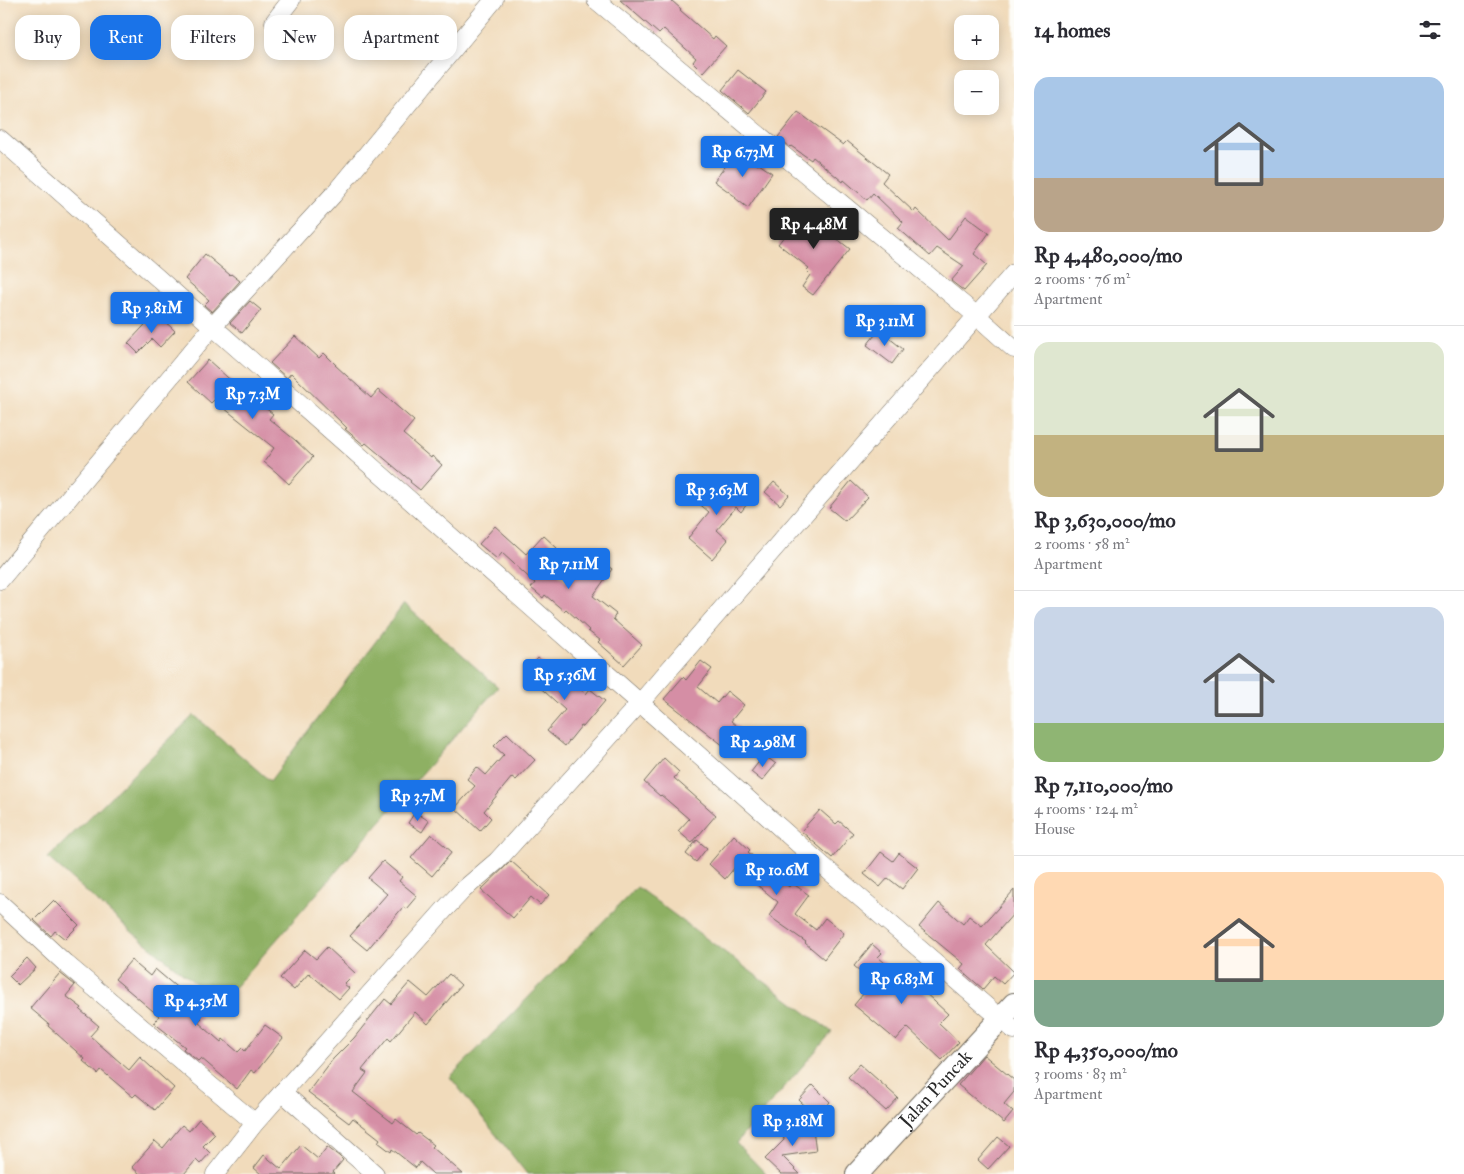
<!DOCTYPE html>
<meta charset="utf-8">
<style>
:root{--surface:#fff;--page:#f2f2f3;--text:#2b2b33;--muted:#7c7c81;--line:#e1e1e2;--accent:#1a73e8}
body{margin:0;font-family:"IM FELL Double Pica",serif;background:var(--page);color:var(--text);height:100vh;display:flex;flex-direction:column;font-size:19px;white-space:nowrap}
*{box-sizing:border-box;margin:0}
p{font-size:16px;color:var(--muted)}
.icon{flex:none;width:28px;height:28px;fill:none;stroke:currentColor;stroke-width:2;stroke-linecap:round;stroke-linejoin:round}
.map{position:relative;flex:1;overflow:hidden}
.side{display:flex;flex-direction:column;background:var(--surface);width:450px}
.side>*{flex:none}
.guide{position:absolute;left:15px;top:15px;width:475px;height:45px;display:flex;gap:10px}
.fabs{position:absolute;left:954px;top:15px;display:grid;gap:10px}
.fabs a{display:grid;place-items:center;width:45px;height:45px;border-radius:10px;background:var(--surface);box-shadow:0 2px 12px #0003;font-size:25px}
.price{position:absolute;translate:-50% -42px;padding:0 11px;border-radius:5px;background:var(--accent);color:#fff;font-size:16px;line-height:32px;filter:drop-shadow(0 1px 2px #0008)}
.price::after{content:'';position:absolute;left:50%;top:30px;width:15px;height:11px;margin-left:-8px;background:inherit;clip-path:polygon(0 0,100% 0,50% 100%)}
.price.current{background:#222;color:#fff}
ul{padding:0;list-style:none}
li{display:grid;align-content:center;gap:10px;height:265px;padding:0 20px}
li+li{border-top:1px solid var(--line)}
li span{display:grid;place-items:center;height:155px;border-radius:15px;color:#555}
li>.icon{margin-inline-start:auto}
span .icon{width:90px;height:90px;fill:#fffc;stroke-width:1}
li b{font-size:21px}
h2{display:flex;justify-content:space-between;align-items:center;height:60px;padding:0 20px;font-size:21px}
.tag{padding:0 18px;border-radius:15px;background:var(--surface);box-shadow:0 2px 12px #0003;font-size:18px;line-height:45px}
.tag.current{background:var(--accent);color:#fff}
main{display:flex;flex:1;min-height:0}
.map>svg:first-child{display:block}
.forest{fill:#8eb063;stroke:#5c6e47}
.building{fill:#d58ea5}
.lines{fill:none;stroke-linecap:round;stroke-linejoin:round}
.minor-casing{stroke:#70695d;stroke-width:19}
.tertiary-casing{stroke:#70695d;stroke-width:24}
.minor{stroke:#fff;stroke-width:18}
.tertiary{stroke:#fff;stroke-width:22}
.labels{text-anchor:middle;dominant-baseline:central;stroke-width:5;stroke-linejoin:round;paint-order:stroke}
.street-label{font-size:19px;fill:#2b2b2b;stroke:#fdfcf7}
</style>
<main>
<div class="map">
<svg width="1014" height="1174" viewBox="0 0 1014 1174">
<rect width="100%" height="100%" fill="#fdfcf7"/>
<filter id="ink" filterUnits="userSpaceOnUse"><feTurbulence type="fractalNoise" baseFrequency=".02" numOctaves="2"/><feDisplacementMap in="SourceGraphic" scale="10" xChannelSelector="R" yChannelSelector="G"/><feConvolveMatrix kernelMatrix="1 2 1 2 8 2 1 2 1" color-interpolation-filters="sRGB"/></filter>
<filter id="wash" filterUnits="userSpaceOnUse"><feTurbulence type="fractalNoise" baseFrequency=".0096" numOctaves="4" result="noise"/><feDisplacementMap in="SourceGraphic" scale="20" xChannelSelector="R" yChannelSelector="G"/><feGaussianBlur stdDeviation="1.12" result="paint"/><feColorMatrix in="noise" values="0 0 0 0 0 0 0 0 0 0 0 0 0 0 0 0 0 1.4 0 .05"/><feComposite in="paint" operator="in"/></filter>
<g filter="url(#wash)">
<rect width="100%" height="100%" fill="#f1dbbb"/>
<!-- forest -->
<g class="forest">
<polygon points="404,604 498,687 250,970 220,1003 132,932 48,858 194,715 270,781"/>
<polygon points="637,887 832,1032 736,1143 766,1174 527,1174 450,1077"/>
</g>
<g id="blocks">
<!-- building -->
<g class="building">
<polygon points="620,0 671,0 681,9 680,10 713,39 715,36 726,46 703,72 693,62 696,58 664,29 659,34"/>
<polygon points="738,70 766,92 749,113 722,90"/>
<polygon points="798,112 843,145 847,141 888,174 882,182 914,212 916,209 948,240 966,216 989,233 974,254 987,265 964,291 951,281 964,266 937,248 930,256 898,228 903,222 873,193 867,200 844,180 843,182 813,157 811,160 791,146 790,147 778,137"/>
<polygon points="738,150 758,165 759,164 772,173 748,208 735,198 736,197 714,181"/>
<polygon points="803,212 850,249 813,295 802,287 810,275 806,271 809,268 778,244"/>
<polygon points="205,254 230,275 231,274 240,281 212,312 204,305 209,300 185,279"/>
<polygon points="250,301 261,310 242,333 230,323"/>
<polygon points="156,313 175,331 160,347 152,339 138,353 128,343"/>
<polygon points="879,330 903,349 892,364 867,345"/>
<polygon points="295,336 319,358 324,353 336,365 335,365 371,398 378,390 414,421 403,434 431,458 432,456 442,465 420,490 410,482 411,481 366,443 364,445 345,429 347,428 291,373 287,378 270,363"/>
<polygon points="208,360 236,385 273,414 269,419 295,440 313,457 289,484 276,472 264,462 274,448 214,400 211,403 188,382"/>
<polygon points="732,478 753,496 741,512 736,507 717,530 728,540 712,559 688,538 709,512 691,497 700,487 715,499"/>
<polygon points="851,481 868,497 845,521 829,508"/>
<polygon points="774,482 789,495 780,505 765,492"/>
<polygon points="495,526 526,554 543,535 557,548 544,562 568,582 588,552 612,569 593,596 616,614 613,619 642,645 624,665 598,642 600,640 588,631 589,630 566,609 564,611 545,595 543,598 531,588 535,583 502,553 497,559 479,544"/>
<polygon points="538,658 556,673 559,669 586,694 590,689 605,701 583,727 581,726 565,746 547,731 565,710 525,674"/>
<polygon points="701,661 712,669 698,687 717,703 727,691 744,705 731,721 744,732 729,750 664,699 683,677 686,680"/>
<polygon points="507,733 535,760 516,780 512,777 484,811 491,818 480,831 455,808 475,786 467,779 477,767 486,775 504,755 494,746"/>
<polygon points="764,755 776,764 762,781 751,772"/>
<polygon points="664,758 679,772 674,778 716,815 692,843 678,831 689,819 661,795 660,796 644,782"/>
<polygon points="820,810 836,824 839,821 853,833 832,858 801,831"/>
<polygon points="415,812 429,821 422,832 408,823"/>
<polygon points="431,834 452,852 432,876 411,858"/>
<polygon points="734,835 750,850 748,852 789,887 792,883 809,895 795,914 816,930 825,918 844,933 824,959 805,943 806,942 769,916 778,902 735,867 725,879 709,864"/>
<polygon points="697,840 707,848 696,862 686,854"/>
<polygon points="881,852 893,861 899,853 918,868 902,889 888,878 880,887 864,874"/>
<polygon points="383,861 402,877 399,881 417,896 406,909 403,907 367,950 350,936 387,894 368,878"/>
<polygon points="511,861 549,895 540,905 531,897 513,918 481,890"/>
<polygon points="1014,890 1014,913 986,945 1014,972 1003,984 994,976 983,989 960,969 964,964 919,927 939,903 963,924 969,916 982,926"/>
<polygon points="54,900 79,925 65,939 55,931 51,936 34,920"/>
<polygon points="872,944 882,953 878,957 906,981 909,978 948,1014 939,1023 959,1042 942,1060 907,1027 896,1040 854,1005 873,982 854,966"/>
<polygon points="327,947 355,973 344,984 349,988 339,999 309,973 294,990 280,978 305,950 316,959"/>
<polygon points="27,958 36,968 18,985 9,976"/>
<polygon points="131,960 150,976 155,969 181,991 179,993 190,1001 186,1005 202,1018 198,1022 221,1042 223,1039 238,1052 242,1048 245,1051 265,1025 283,1038 255,1073 251,1070 237,1089 201,1058 198,1061 183,1049 185,1047 154,1023 159,1016 115,979"/>
<polygon points="60,973 75,985 66,996 82,1008 80,1010 99,1026 90,1036 129,1070 140,1057 174,1088 155,1110 136,1094 133,1097 101,1070 98,1074 83,1061 85,1059 48,1026 49,1024 30,1008"/>
<polygon points="449,974 461,985 428,1024 415,1012 391,1041 388,1038 362,1070 367,1073 353,1092 393,1123 396,1119 416,1135 418,1133 434,1145 432,1147 463,1174 433,1174 420,1162 416,1168 392,1149 391,1152 378,1142 380,1139 353,1118 349,1123 308,1092 333,1059 354,1038 385,999 391,1004 410,982 428,997"/>
<polygon points="984,1055 1014,1080 1014,1092 1004,1104 1013,1112 1004,1123 958,1085"/>
<polygon points="860,1064 898,1098 886,1111 848,1077"/>
<polygon points="813,1085 830,1102 817,1117 799,1100"/>
<polygon points="199,1119 215,1134 203,1146 210,1153 200,1164 196,1160 184,1174 140,1174 132,1167 155,1141 163,1148 182,1125 189,1131"/>
<polygon points="812,1122 816,1151 782,1156 800,1174 781,1174 765,1159 784,1140 782,1127"/>
<polygon points="998,1137 1009,1146 988,1169 978,1160"/>
<polygon points="301,1145 318,1159 327,1147 339,1156 343,1160 333,1172 335,1174 261,1174 254,1168 264,1155 281,1169"/>
</g>
</g>
</g>
<g filter="url(#ink)">
<use href="#blocks" fill-opacity="0" stroke="#70695d" stroke-width="1"/>
<g class="lines">
<defs>
<g id="minor">
<polyline points="596,0 977,316 1014,349"/>
<polyline points="274,22 291,0"/>
<polyline points="0,139 640,703 822,865 1014,1030"/>
<polyline points="0,580 213,326 333,195 494,0"/>
<polyline points="0,903 65,963 255,1123"/>
<polyline points="282,1092 375,1174"/>
<polyline points="215,1174 255,1123 445,909 463,890 497,861 640,703 1014,273"/>
</g>
<g id="tertiary">
<path id="s1" d="M857 1174 1014 1004"/>
</g>
</defs>
<!-- minor casing -->
<use href="#minor" class="minor-casing"/>
<!-- tertiary casing -->
<use href="#tertiary" class="tertiary-casing"/>
<!-- minor -->
<use href="#minor" class="minor"/>
<!-- tertiary -->
<use href="#tertiary" class="tertiary"/>
</g>
</g>
<g class="labels">
<!-- street labels -->
<g class="street-label">
<text stroke="none"><textPath href="#s1" startOffset="116">Jalan Puncak</textPath></text>
</g>
</g>
</svg>
<div class="fabs">
<a>+</a>
<a>−</a>
</div>
<b class="price" style="left:743px;top:178px">Rp 6.73M</b>
<b class="price current" style="left:814px;top:250px">Rp 4.48M</b>
<b class="price" style="left:152px;top:334px">Rp 3.81M</b>
<b class="price" style="left:885px;top:347px">Rp 3.11M</b>
<b class="price" style="left:253px;top:420px">Rp 7.3M</b>
<b class="price" style="left:717px;top:516px">Rp 3.63M</b>
<b class="price" style="left:569px;top:590px">Rp 7.11M</b>
<b class="price" style="left:565px;top:701px">Rp 5.36M</b>
<b class="price" style="left:763px;top:768px">Rp 2.98M</b>
<b class="price" style="left:418px;top:822px">Rp 3.7M</b>
<b class="price" style="left:777px;top:896px">Rp 10.6M</b>
<b class="price" style="left:902px;top:1005px">Rp 6.83M</b>
<b class="price" style="left:196px;top:1027px">Rp 4.35M</b>
<b class="price" style="left:793px;top:1147px">Rp 3.18M</b>
<div class="guide">
<a class="tag">Buy</a>
<a class="tag current">Rent</a>
<a class="tag">Filters</a>
<a class="tag">New</a>
<a class="tag">Apartment</a>
</div>
</div>
<section class="side">
<h2>14 homes<svg class="icon" aria-label="filters" viewBox="0 0 24 24"><path d="M4 7h16M4 17h16"/><circle cx="9" cy="7" r="2"/><circle cx="15" cy="17" r="2"/></svg></h2>
<ul>
<li><span style="background:linear-gradient(#a9c7e8 65%,#b9a48a 0)"><svg class="icon" aria-label="home" viewBox="0 0 24 24"><path d="M3 11l9-7 9 7M6 9v11h12V9"/></svg></span><div><b>Rp 4,480,000/mo</b><p>2 rooms · 76 m²</p><p>Apartment</p></div></li>
<li><span style="background:linear-gradient(#dfe7d0 60%,#c2b280 0)"><svg class="icon" aria-label="home" viewBox="0 0 24 24"><path d="M3 11l9-7 9 7M6 9v11h12V9"/></svg></span><div><b>Rp 3,630,000/mo</b><p>2 rooms · 58 m²</p><p>Apartment</p></div></li>
<li><span style="background:linear-gradient(#c9d6e8 75%,#8fb573 0)"><svg class="icon" aria-label="home" viewBox="0 0 24 24"><path d="M3 11l9-7 9 7M6 9v11h12V9"/></svg></span><div><b>Rp 7,110,000/mo</b><p>4 rooms · 124 m²</p><p>House</p></div></li>
<li><span style="background:linear-gradient(#ffd9b3 70%,#7fa58c 0)"><svg class="icon" aria-label="home" viewBox="0 0 24 24"><path d="M3 11l9-7 9 7M6 9v11h12V9"/></svg></span><div><b>Rp 4,350,000/mo</b><p>3 rooms · 83 m²</p><p>Apartment</p></div></li>
</ul>
</section>
</main>
